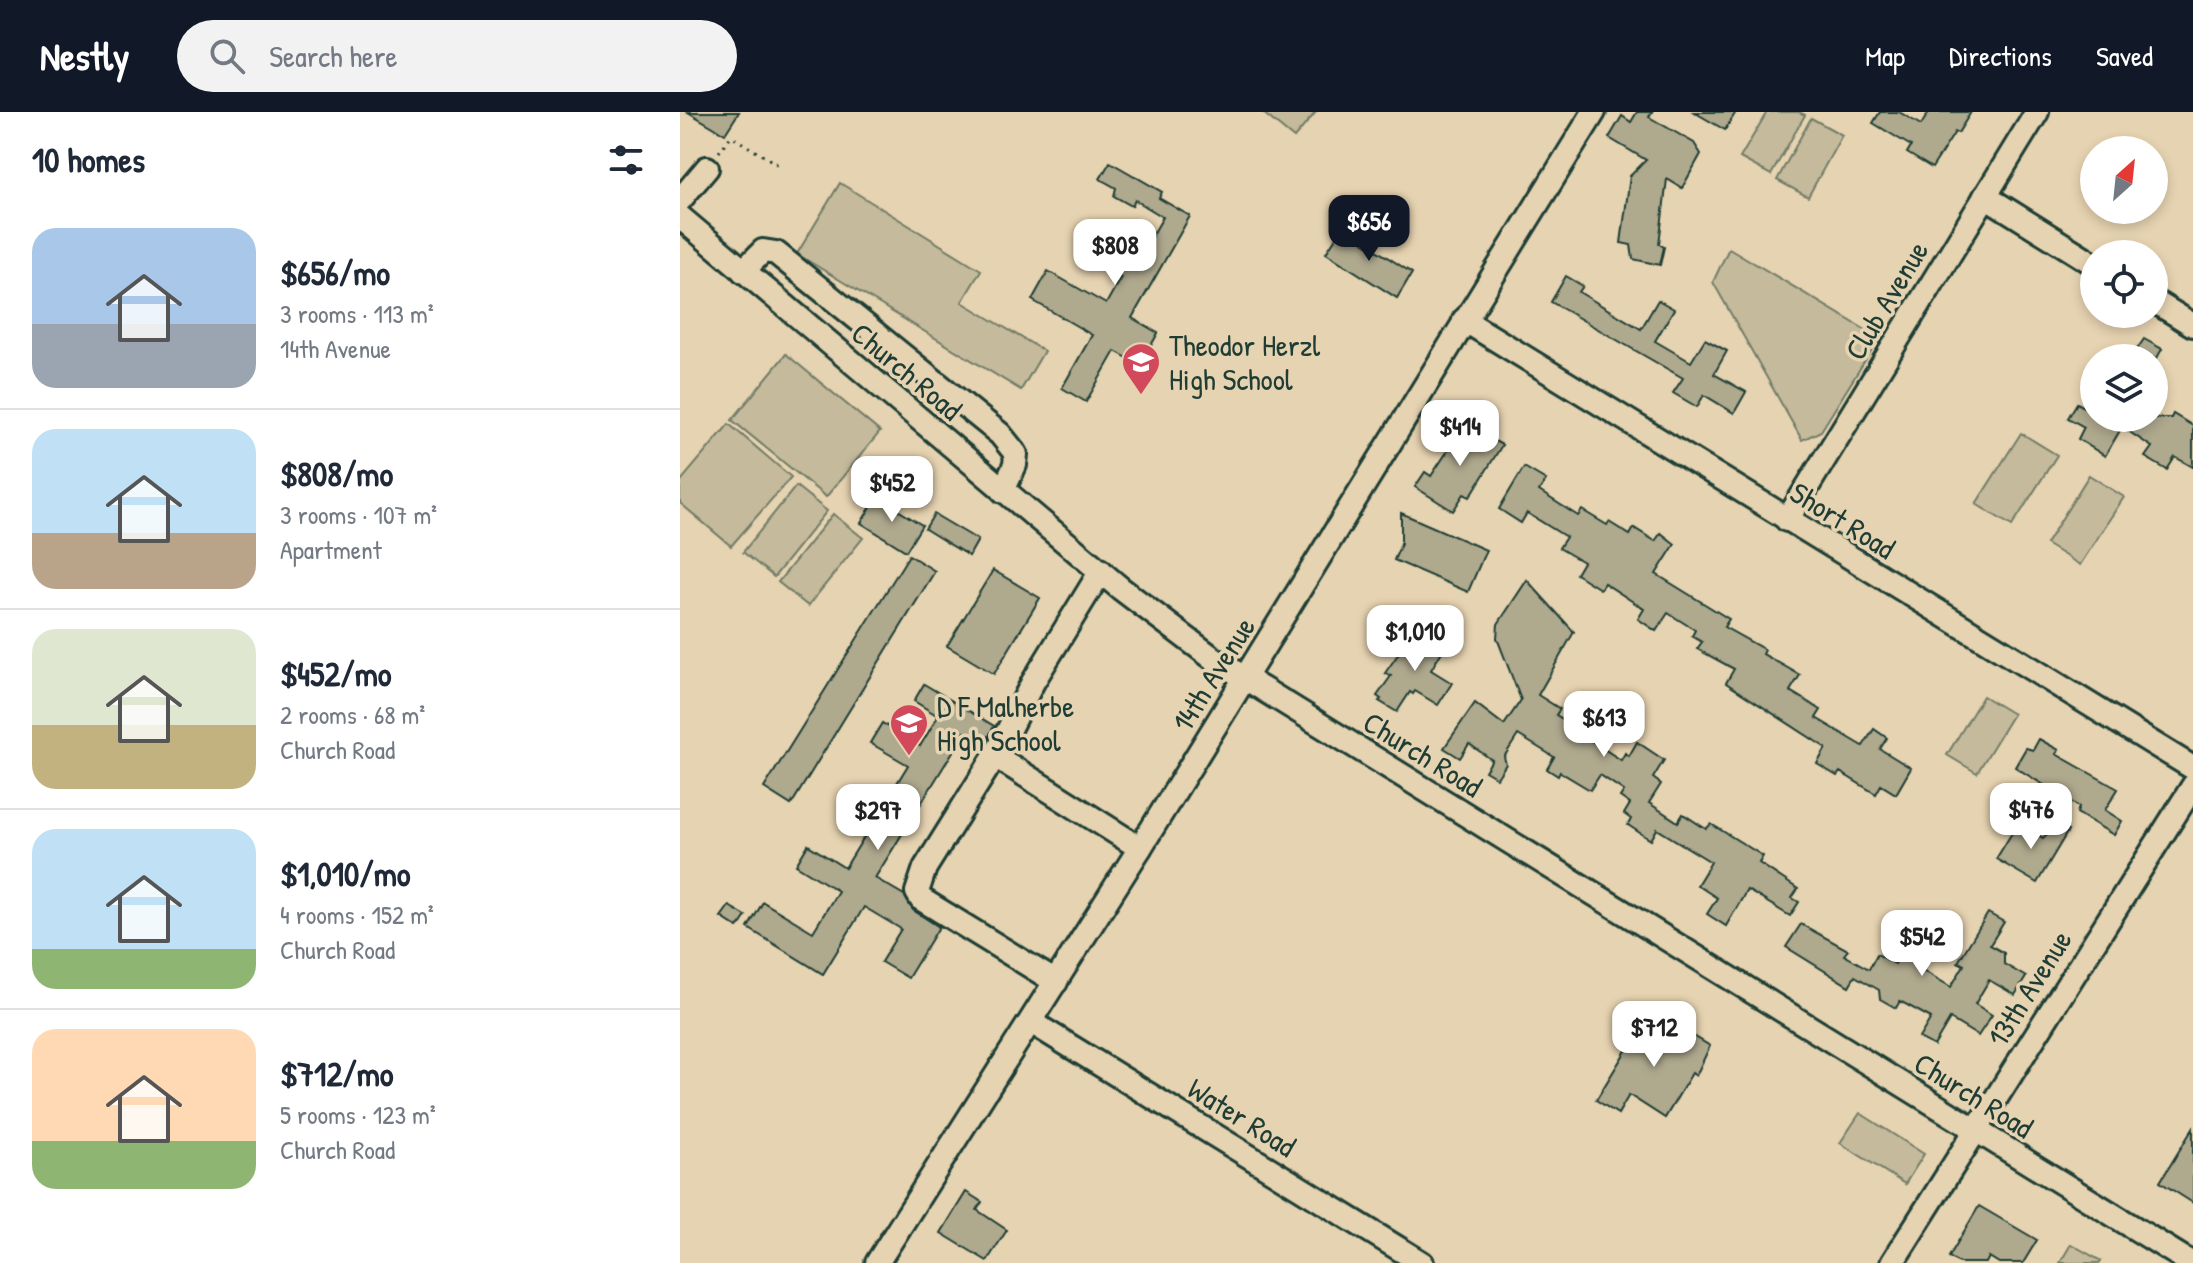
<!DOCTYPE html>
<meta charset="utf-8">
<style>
:root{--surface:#fff;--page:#f2f2f3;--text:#1f2937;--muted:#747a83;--line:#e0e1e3;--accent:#111827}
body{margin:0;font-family:"Patrick Hand",sans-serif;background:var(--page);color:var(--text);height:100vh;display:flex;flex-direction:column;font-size:30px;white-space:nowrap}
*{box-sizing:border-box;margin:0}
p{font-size:26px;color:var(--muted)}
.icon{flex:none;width:44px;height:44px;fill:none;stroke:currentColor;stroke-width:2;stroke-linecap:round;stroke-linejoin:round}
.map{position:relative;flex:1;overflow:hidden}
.sheet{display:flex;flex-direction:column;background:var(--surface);width:680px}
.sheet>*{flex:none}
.needle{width:52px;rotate:27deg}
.controls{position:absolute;left:1400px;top:24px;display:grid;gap:16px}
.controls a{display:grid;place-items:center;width:88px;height:88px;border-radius:50%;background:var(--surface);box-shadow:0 4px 12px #0003;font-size:40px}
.price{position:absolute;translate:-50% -68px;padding:0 18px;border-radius:16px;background:#fff;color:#222;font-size:26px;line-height:52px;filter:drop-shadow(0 2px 4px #0008)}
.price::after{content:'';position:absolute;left:50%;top:48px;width:24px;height:18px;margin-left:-12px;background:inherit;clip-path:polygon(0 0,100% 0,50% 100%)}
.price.on{background:var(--accent);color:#fff}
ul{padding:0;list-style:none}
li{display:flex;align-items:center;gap:24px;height:200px;padding:0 32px}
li+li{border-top:2px solid var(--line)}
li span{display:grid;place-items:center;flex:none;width:224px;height:160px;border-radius:24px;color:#555}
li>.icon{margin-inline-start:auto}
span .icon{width:96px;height:96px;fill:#fffc;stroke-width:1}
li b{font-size:34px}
h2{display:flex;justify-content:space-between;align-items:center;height:96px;padding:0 32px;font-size:34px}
header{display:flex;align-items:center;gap:48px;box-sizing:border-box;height:112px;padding:0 40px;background:var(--accent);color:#fff}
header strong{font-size:38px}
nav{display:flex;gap:44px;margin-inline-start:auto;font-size:28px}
.search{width:560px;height:72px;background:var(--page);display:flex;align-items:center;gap:20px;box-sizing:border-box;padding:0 28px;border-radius:44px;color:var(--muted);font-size:30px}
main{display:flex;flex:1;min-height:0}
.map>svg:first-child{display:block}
.green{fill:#c5ba9c;stroke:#727c68;stroke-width:2}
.building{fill:#afa98e;stroke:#1f3d34;stroke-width:2}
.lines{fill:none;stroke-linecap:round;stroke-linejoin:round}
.minor-casing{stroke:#1f3d34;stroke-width:28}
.path{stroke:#1f3d34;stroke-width:3;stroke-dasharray:2 6;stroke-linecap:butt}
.minor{stroke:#e6d3b1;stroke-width:22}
.labels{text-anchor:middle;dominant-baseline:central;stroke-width:7;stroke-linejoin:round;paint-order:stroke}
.street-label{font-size:30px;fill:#1f3d34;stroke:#e6d3b1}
.poi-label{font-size:30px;fill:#1f3d34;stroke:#e6d3b1;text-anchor:start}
</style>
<header>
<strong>Nestly</strong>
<div class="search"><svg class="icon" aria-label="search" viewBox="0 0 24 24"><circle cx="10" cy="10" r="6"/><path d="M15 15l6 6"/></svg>Search here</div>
<nav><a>Map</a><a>Directions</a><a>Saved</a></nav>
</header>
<main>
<section class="sheet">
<h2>10 homes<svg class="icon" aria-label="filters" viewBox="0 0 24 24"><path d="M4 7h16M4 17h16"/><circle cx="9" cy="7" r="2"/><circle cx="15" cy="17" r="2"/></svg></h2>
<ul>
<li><span style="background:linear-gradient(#a9c7e8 60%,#9aa5b1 0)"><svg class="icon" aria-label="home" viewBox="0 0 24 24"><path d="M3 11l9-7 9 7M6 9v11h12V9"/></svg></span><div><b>$656/mo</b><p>3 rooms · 113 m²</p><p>14th Avenue</p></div></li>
<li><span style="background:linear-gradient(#bfe0f5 65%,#b9a48a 0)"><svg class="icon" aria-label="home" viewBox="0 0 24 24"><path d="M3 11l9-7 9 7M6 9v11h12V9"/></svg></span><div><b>$808/mo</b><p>3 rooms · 107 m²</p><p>Apartment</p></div></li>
<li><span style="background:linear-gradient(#dfe7d0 60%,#c2b280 0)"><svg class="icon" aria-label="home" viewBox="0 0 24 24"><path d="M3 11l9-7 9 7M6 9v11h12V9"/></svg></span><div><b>$452/mo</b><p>2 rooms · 68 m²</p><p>Church Road</p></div></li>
<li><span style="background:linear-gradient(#bfe0f5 75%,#8fb573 0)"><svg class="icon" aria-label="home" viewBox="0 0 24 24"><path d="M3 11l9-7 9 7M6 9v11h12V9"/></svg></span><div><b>$1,010/mo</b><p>4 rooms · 152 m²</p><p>Church Road</p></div></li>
<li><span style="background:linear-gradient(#ffd9b3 70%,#8fb573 0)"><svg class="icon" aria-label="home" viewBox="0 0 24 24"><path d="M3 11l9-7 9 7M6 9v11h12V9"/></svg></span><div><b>$712/mo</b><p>5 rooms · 123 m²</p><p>Church Road</p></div></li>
</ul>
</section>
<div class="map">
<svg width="1513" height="1151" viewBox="0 0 1513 1151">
<rect width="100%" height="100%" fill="#e6d3b1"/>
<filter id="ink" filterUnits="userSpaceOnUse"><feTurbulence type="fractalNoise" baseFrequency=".0125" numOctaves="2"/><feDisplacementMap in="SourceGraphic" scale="16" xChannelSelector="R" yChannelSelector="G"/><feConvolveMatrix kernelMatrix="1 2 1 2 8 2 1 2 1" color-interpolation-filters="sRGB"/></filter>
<g filter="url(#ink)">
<!-- green -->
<g class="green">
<polygon points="582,0 636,0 614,26"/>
<polygon points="1087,0 1119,0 1125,3 1091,63 1060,46"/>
<polygon points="1131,6 1162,23 1128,85 1097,68"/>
<polygon points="160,71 301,158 282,190 364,239 341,278 117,142"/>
<polygon points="1049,136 1199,226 1141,319 1122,328 1033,170"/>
<polygon points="106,242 200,320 146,385 52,308"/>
<polygon points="49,312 111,365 51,434 0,391 0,370"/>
<polygon points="1341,321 1377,343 1332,414 1296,392"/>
<polygon points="1409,363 1444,385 1400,453 1366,432"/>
<polygon points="116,374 147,399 94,465 63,440"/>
<polygon points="153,402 183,426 128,494 98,470"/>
<polygon points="1303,584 1333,602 1297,661 1267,643"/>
<polygon points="1180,1001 1244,1042 1225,1072 1160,1031"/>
<polygon points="1391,1132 1421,1149 1420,1151 1380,1151"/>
</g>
<!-- building -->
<g class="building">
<polygon points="8,0 59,0 45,22"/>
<polygon points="957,0 972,0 969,5 1014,31 1021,42 1002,76 987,67 979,132 984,135 980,153 953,147 951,133 941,131 950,64 966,48 929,26 942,4 951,10"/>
<polygon points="1014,0 1056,0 1045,18"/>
<polygon points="1200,0 1219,0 1241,13 1249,0 1291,0 1278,21 1275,20 1252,56 1227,41 1231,34 1193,11"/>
<polygon points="430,50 482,80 479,86 510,104 452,206 478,221 460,253 435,239 406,290 382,276 412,223 352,188 368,159 426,192 441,165 410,147 428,115 465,136 483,105 455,88 452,94 434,84 436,76 420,67"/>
<polygon points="662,116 732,161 717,186 646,141"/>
<polygon points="886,164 903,174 899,180 961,217 978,188 994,197 975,229 1011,250 1025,227 1047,239 1034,262 1066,280 1054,301 1024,283 1017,295 993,281 1003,266 871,190"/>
<polygon points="1464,227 1482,237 1477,246 1451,246"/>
<polygon points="1397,291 1414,300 1414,306 1491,306 1493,302 1513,314 1513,355 1495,345 1487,358 1465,345 1472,335 1442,315 1425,344 1398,327 1404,315 1388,306"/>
<polygon points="785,313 822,333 790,385 784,382 773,399 735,375 745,360 751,364"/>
<polygon points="844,355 866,368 859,379 898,404 902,398 927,413 929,410 950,423 954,416 975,429 981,421 995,432 976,462 1049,507 1044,515 1085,538 1083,542 1120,563 1110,579 1141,598 1136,606 1183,634 1194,617 1207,626 1200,637 1231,656 1216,682 1201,673 1196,682 1160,660 1157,664 1137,652 1146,636 1046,571 1054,557 1017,537 1022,530 1012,524 1015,518 988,501 976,519 958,507 964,497 924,471 920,477 896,462 903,450 879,436 886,425 847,401 841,411 819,397"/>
<polygon points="197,385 242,413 226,439 181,411"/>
<polygon points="721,401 806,438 788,480 714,448 721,432"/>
<polygon points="254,402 298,428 289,444 245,417"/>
<polygon points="229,443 255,459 111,693 84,676"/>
<polygon points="313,458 360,486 314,562 267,534"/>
<polygon points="847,468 894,520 858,583 880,597 876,603 906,621 904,624 941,648 945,641 949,644 957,630 984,648 973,666 981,672 969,691 998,710 1003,702 1026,717 1031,712 1083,744 1079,751 1118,777 1112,786 1119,790 1110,804 1067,778 1046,814 1027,802 1037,786 1017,773 1031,750 977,717 971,728 960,721 948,713 951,707 944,702 950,692 940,685 944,679 920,663 910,678 880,660 878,664 867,657 874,645 838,623 824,645 826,652 817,666 805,659 812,648 789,632 780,646 764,636 795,591 824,613 841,588 817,526 818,512"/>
<polygon points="735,518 764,536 751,558 772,571 758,593 735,579 733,582 730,580 717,600 699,589 701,587 697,584 711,564 705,561"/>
<polygon points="244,572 314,614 305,632 285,620 195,766 224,783 233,798 259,815 228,866 201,850 221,817 184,795 143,862 68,816 83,790 133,820 158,779 116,753 128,733 165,756 228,653 190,631 202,611 240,634 258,604 234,589"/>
<polygon points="1359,627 1379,638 1376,642 1438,677 1425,698 1442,709 1434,723 1397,701 1399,695 1335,655 1346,636 1353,638"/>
<polygon points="1338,711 1363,726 1377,712 1388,719 1357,771 1316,747"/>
<polygon points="49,794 66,804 58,816 41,805"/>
<polygon points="1308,801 1324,810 1310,833 1324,841 1324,852 1346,865 1335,883 1309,868 1295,892 1312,903 1298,924 1270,907 1254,934 1239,926 1251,906 1220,889 1216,896 1200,887 1199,878 1175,864 1169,874 1106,835 1121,812 1168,838 1164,843 1189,857 1197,842 1215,852 1226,833 1241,842 1234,853 1271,875 1284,853 1278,850"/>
<polygon points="967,904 1008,929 1012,923 1030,934 1016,964 1012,961 985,1006 949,983 938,1002 916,988"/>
<polygon points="1513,1016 1513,1091 1480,1070"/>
<polygon points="286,1080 302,1090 297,1098 327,1118 307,1149 261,1121"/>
<polygon points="1299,1094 1357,1128 1343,1151 1319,1151 1309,1145 1306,1151 1279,1151 1269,1145"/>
</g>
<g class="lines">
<defs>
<g id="minor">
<polyline points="1305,84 1414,152"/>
<polyline points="0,88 27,56"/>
<polyline points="0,105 440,476 534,547 1511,1151"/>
<polyline points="63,159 83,139 96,141 320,322 336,342 335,353 323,379"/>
<polyline points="1474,189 1513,213"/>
<polyline points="784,208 1513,656"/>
<polyline points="1107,408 1357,0"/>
<polyline points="315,644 460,736"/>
<polyline points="376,870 241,787 237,780 245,756 315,644 353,570 421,459"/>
<polyline points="351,910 742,1151"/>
<polyline points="197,1151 460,736 914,0"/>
<polyline points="1212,1151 1513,674"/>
</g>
</defs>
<!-- minor casing -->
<use href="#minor" class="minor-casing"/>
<!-- path -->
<polyline class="path" points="39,40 51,24 100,54"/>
<!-- minor -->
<use href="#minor" class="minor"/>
</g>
</g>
<!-- icons -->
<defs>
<symbol id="school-pin" viewBox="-11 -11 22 30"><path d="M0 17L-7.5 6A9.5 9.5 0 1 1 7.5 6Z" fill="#d1495b" stroke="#e6d3b1"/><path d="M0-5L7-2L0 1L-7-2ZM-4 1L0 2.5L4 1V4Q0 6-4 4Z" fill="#fff"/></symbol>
</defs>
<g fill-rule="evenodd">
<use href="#school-pin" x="439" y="228" width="44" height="60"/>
<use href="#school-pin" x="207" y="589" width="44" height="60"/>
</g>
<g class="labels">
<!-- street labels -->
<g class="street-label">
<text transform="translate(1206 188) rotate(-59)">Club Avenue</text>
<text transform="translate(227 259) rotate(40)">Church Road</text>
<text transform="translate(1163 408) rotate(32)">Short Road</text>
<text transform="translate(533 562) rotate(-58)">14th Avenue</text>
<text transform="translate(743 642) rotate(32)">Church Road</text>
<text transform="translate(1349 876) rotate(-58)">13th Avenue</text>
<text transform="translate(1294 983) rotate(32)">Church Road</text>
<text transform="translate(562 1005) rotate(32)">Water Road</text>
</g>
<!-- poi labels -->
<g class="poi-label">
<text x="489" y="233">Theodor Herzl<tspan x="489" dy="34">High School</tspan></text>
<text x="257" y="594">D F Malherbe<tspan x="257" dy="34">High School</tspan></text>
</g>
</g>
</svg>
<div class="controls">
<a><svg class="needle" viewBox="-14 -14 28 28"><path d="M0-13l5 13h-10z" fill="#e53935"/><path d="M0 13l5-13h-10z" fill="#747a83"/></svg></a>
<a><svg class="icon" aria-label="locate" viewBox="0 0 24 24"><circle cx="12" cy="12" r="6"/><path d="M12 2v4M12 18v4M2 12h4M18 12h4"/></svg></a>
<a><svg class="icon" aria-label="layers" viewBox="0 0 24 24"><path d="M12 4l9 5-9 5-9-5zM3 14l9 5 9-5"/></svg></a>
</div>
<b class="price on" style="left:689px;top:151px">$656</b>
<b class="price" style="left:435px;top:175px">$808</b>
<b class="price" style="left:780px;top:356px">$414</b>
<b class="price" style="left:212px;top:412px">$452</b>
<b class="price" style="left:735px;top:561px">$1,010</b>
<b class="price" style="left:924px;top:647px">$613</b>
<b class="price" style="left:1351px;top:739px">$476</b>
<b class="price" style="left:198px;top:740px">$297</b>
<b class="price" style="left:1242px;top:866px">$542</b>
<b class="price" style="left:974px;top:957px">$712</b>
</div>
</main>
